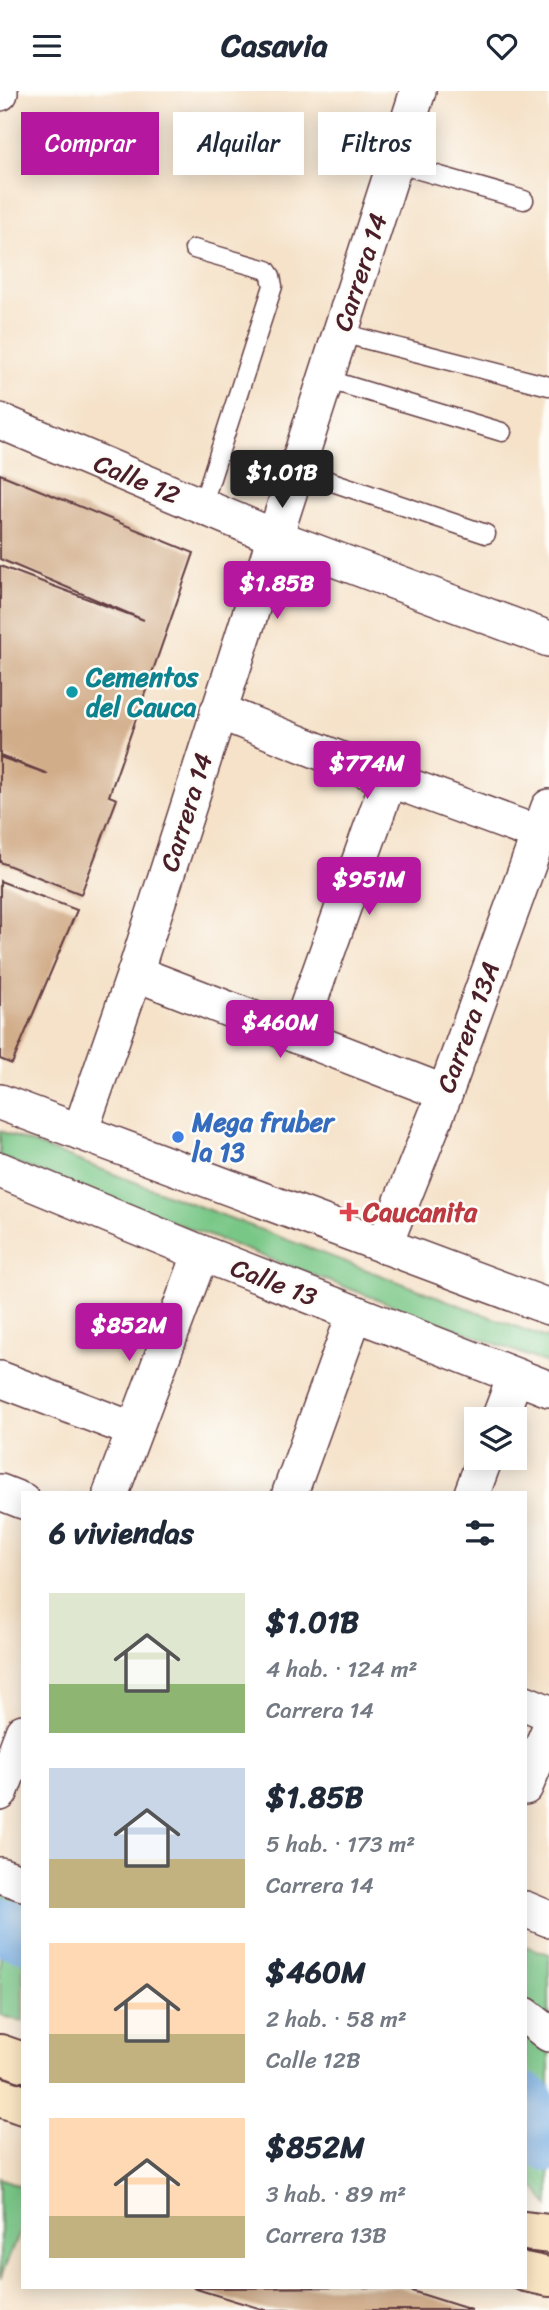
<!DOCTYPE html>
<html lang="es">
<meta charset="utf-8">
<style>
:root{--surface:#fff;--page:#f6f6f7;--text:#1f2937;--muted:#747a83;--accent:#b5179e}
body{margin:0;font-family:Sriracha,sans-serif;background:var(--page);color:var(--text);height:100vh;display:flex;flex-direction:column;font-size:26px;white-space:nowrap}
*{box-sizing:border-box;margin:0}
p{font-size:23px;color:var(--muted)}
.icon{flex:none;width:38px;height:38px;fill:none;stroke:currentColor;stroke-width:2;stroke-linecap:round;stroke-linejoin:round}
.map{position:relative;flex:1;overflow:hidden}
.details{position:absolute;left:21px;top:1400px;width:506px;height:798px;display:flex;flex-direction:column;background:var(--surface);border-radius:0px;box-shadow:0 4px 18px #0003}
.details>*{flex:none}
.hud{position:absolute;left:21px;top:21px;width:508px;height:63px;display:flex;gap:14px}
.buttons{position:absolute;left:464px;top:1316px;display:grid;gap:14px}
.buttons a{display:grid;place-items:center;width:63px;height:63px;border-radius:0px;background:var(--surface);box-shadow:0 4px 18px #0003;font-size:35px}
.price{position:absolute;translate:-50% -60px;padding:0 16px;border-radius:7px;background:var(--accent);color:#fff;font-size:23px;line-height:46px;filter:drop-shadow(0 2px 4px #0008)}
.price::after{content:'';position:absolute;left:50%;top:42px;width:21px;height:16px;margin-left:-10px;background:inherit;clip-path:polygon(0 0,100% 0,50% 100%)}
.price.active{background:#222;color:#fff}
ul{padding:0;list-style:none}
li{display:flex;align-items:center;gap:21px;height:175px;padding:0 28px}
li span{display:grid;place-items:center;flex:none;width:196px;height:140px;border-radius:0px;color:#555}
li>.icon{margin-inline-start:auto}
span .icon{width:84px;height:84px;fill:#fffc;stroke-width:1}
li b{font-size:30px}
h2{display:flex;justify-content:space-between;align-items:center;height:84px;padding:0 28px;font-size:30px}
.tag{padding:0 24px;border-radius:0px;background:var(--surface);box-shadow:0 4px 18px #0003;font-size:24px;line-height:63px}
.tag.active{background:var(--accent);color:#fff}
header{display:flex;justify-content:space-between;align-items:center;height:91px;padding:0 28px;background:var(--surface);font-size:32px;font-weight:800}
.map>svg:first-child{display:block}
.green{fill:#79c787;stroke:#627359;stroke-width:2}
.lines{fill:none;stroke-linecap:round;stroke-linejoin:round}
.river{stroke:#71a9e0;stroke-width:58}
.building{fill:#d2ad8a}
.service-casing{stroke:#643c43;stroke-width:21}
.minor-casing{stroke:#643c43;stroke-width:38}
.secondary-casing{stroke:#643c43;stroke-width:42}
.service{stroke:#fff;stroke-width:18}
.minor{stroke:#fff;stroke-width:35}
.secondary{stroke:#fbe6c4;stroke-width:38}
.culture-dot{fill:#0f9aa8;stroke:#fdfcf7;stroke-width:2.5}
.shop-dot{fill:#3f7fe0;stroke:#fdfcf7;stroke-width:2.5}
.health-dot{fill:#e0444e;stroke:#fdfcf7;stroke-width:2.5}
.labels{text-anchor:middle;dominant-baseline:central;stroke-width:5;stroke-linejoin:round;paint-order:stroke}
.street-label{font-size:26px;fill:#4a1f2b;stroke:#fdfcf7}
.culture-label{font-size:26px;font-weight:bold;fill:#0d838f;stroke:#fdfcf7;text-anchor:start}
.shop-label{font-size:26px;font-weight:bold;fill:#366cbe;stroke:#fdfcf7;text-anchor:start}
.health-label{font-size:26px;font-weight:bold;fill:#be3a42;stroke:#fdfcf7;text-anchor:start}
</style>
<header><svg class="icon" aria-label="menu" viewBox="0 0 24 24"><path d="M4 6h16M4 12h16M4 18h16"/></svg>Casavia<svg class="icon" aria-label="heart" viewBox="0 0 24 24"><path d="M12 20l-8-8c-3-5 5-10 8-4 3-6 11-1 8 4z"/></svg></header>
<div class="map">
<svg width="549" height="2219" viewBox="0 0 549 2219">
<rect width="100%" height="100%" fill="#fdfcf7"/>
<filter id="ink" filterUnits="userSpaceOnUse"><feTurbulence type="fractalNoise" baseFrequency=".0143" numOctaves="2"/><feDisplacementMap in="SourceGraphic" scale="14" xChannelSelector="R" yChannelSelector="G"/><feConvolveMatrix kernelMatrix="1 2 1 2 8 2 1 2 1" color-interpolation-filters="sRGB"/></filter>
<filter id="wash" filterUnits="userSpaceOnUse"><feTurbulence type="fractalNoise" baseFrequency=".00686" numOctaves="4" result="noise"/><feDisplacementMap in="SourceGraphic" scale="28" xChannelSelector="R" yChannelSelector="G"/><feGaussianBlur stdDeviation="1.57" result="paint"/><feColorMatrix in="noise" values="0 0 0 0 0 0 0 0 0 0 0 0 0 0 0 0 0 1.4 0 .05"/><feComposite in="paint" operator="in"/></filter>
<g filter="url(#wash)">
<rect width="100%" height="100%" fill="#f5e2c9"/>
<!-- green -->
<g class="green">
<polygon points="0,1040 549,1248 549,1273 0,1066"/>
<polygon points="0,1802 23,1810 23,1931 0,1924"/>
<polygon points="525,1855 549,1863 549,1929 525,1909"/>
<polygon points="525,1939 549,1959 549,2115 533,2094 525,2087"/>
<polygon points="0,2087 23,2096 23,2132 0,2188"/>
</g>
<g class="lines">
<!-- river -->
<g class="river">
<polyline points="0,1835 23,1842"/>
<polyline points="525,2011 549,2052"/>
</g>
</g>
<g id="blocks">
<!-- building -->
<g class="building">
<polygon points="0,383 194,462 109,705 117,708 81,803 0,771 0,666 48,683 0,664 0,475 144,529 0,468"/>
<polygon points="0,790 77,819 12,973 0,968"/>
<polygon points="399,2196 472,2219 265,2219 193,2197"/>
</g>
</g>
</g>
<g filter="url(#ink)">
<use href="#blocks" fill-opacity="0" stroke="#643c43" stroke-width="2"/>
<g class="lines">
<defs>
<g id="service">
<polyline points="395,72 524,109"/>
<polyline points="194,158 267,179 271,185 273,195 202,415"/>
<polyline points="341,242 549,295"/>
<polyline points="326,288 502,341"/>
<polyline points="297,379 486,443"/>
</g>
<g id="minor">
<polyline points="0,2 0,0"/>
<polyline points="0,330 275,446 549,548"/>
<polyline points="218,620 389,688 539,743"/>
<polyline points="135,882 445,1002"/>
<polyline points="297,945 389,688"/>
<polyline points="0,1011 549,1216"/>
<polyline points="80,1041 135,882 418,0"/>
<polyline points="0,1079 201,1162 549,1298"/>
<polyline points="384,1155 445,1002 549,716"/>
<polyline points="0,1288 134,1339"/>
<polyline points="499,1328 515,1286"/>
<polyline points="0,1401 23,1410"/>
<polyline points="111,1402 201,1162"/>
<polyline points="290,1402 355,1222"/>
<polyline points="472,1402 485,1367"/>
<polyline points="525,1612 549,1622"/>
<polyline points="525,1696 549,1639"/>
<polyline points="0,1702 23,1641"/>
<polyline points="0,1784 23,1792"/>
<polyline points="525,1818 549,1828"/>
<polyline points="525,1924 549,1943"/>
</g>
<g id="secondary">
<polyline points="0,1963 23,1971"/>
<polyline points="0,2006 23,2014"/>
<polyline points="525,2140 549,2143"/>
<polyline points="525,2181 549,2186"/>
</g>
</defs>
<!-- service casing -->
<use href="#service" class="service-casing"/>
<!-- minor casing -->
<use href="#minor" class="minor-casing"/>
<!-- secondary casing -->
<use href="#secondary" class="secondary-casing"/>
<!-- service -->
<use href="#service" class="service"/>
<!-- minor -->
<use href="#minor" class="minor"/>
<!-- secondary -->
<use href="#secondary" class="secondary"/>
</g>
</g>
<!-- markers -->
<circle class="culture-dot" cx="72" cy="601" r="7"/>
<circle class="shop-dot" cx="178" cy="1046" r="7"/>
<path class="health-dot" d="M345.5 1110.5h7v7h7v7h-7v7h-7v-7h-7v-7h7z"/>
<g class="labels">
<!-- street labels -->
<g class="street-label">
<text transform="translate(360 181) rotate(-72)">Carrera 14</text>
<text transform="translate(137 388) rotate(23)">Calle 12</text>
<text transform="translate(186 721) rotate(-73)">Carrera 14</text>
<text transform="translate(468 936) rotate(-70)">Carrera 13A</text>
<text transform="translate(274 1191) rotate(21)">Calle 13</text>
</g>
<!-- culture labels -->
<g class="culture-label">
<text x="86" y="586">Cementos<tspan x="86" dy="30">del Cauca</tspan></text>
</g>
<!-- shop labels -->
<g class="shop-label">
<text x="192" y="1031">Mega fruber<tspan x="192" dy="30">la 13</tspan></text>
</g>
<!-- health labels -->
<g class="health-label">
<text x="363" y="1121">Caucanita</text>
</g>
</g>
</svg>
<div class="buttons">
<a><svg class="icon" aria-label="layers" viewBox="0 0 24 24"><path d="M12 4l9 5-9 5-9-5zM3 14l9 5 9-5"/></svg></a>
</div>
<b class="price active" style="left:282px;top:419px">$1.01B</b>
<b class="price" style="left:277px;top:530px">$1.85B</b>
<b class="price" style="left:367px;top:710px">$774M</b>
<b class="price" style="left:369px;top:826px">$951M</b>
<b class="price" style="left:280px;top:969px">$460M</b>
<b class="price" style="left:129px;top:1272px">$852M</b>
<div class="hud">
<a class="tag active">Comprar</a>
<a class="tag">Alquilar</a>
<a class="tag">Filtros</a>
</div>
<section class="details">
<h2>6 viviendas<svg class="icon" aria-label="filters" viewBox="0 0 24 24"><path d="M4 7h16M4 17h16"/><circle cx="9" cy="7" r="2"/><circle cx="15" cy="17" r="2"/></svg></h2>
<ul>
<li><span style="background:linear-gradient(#dfe7d0 65%,#8fb573 0)"><svg class="icon" aria-label="home" viewBox="0 0 24 24"><path d="M3 11l9-7 9 7M6 9v11h12V9"/></svg></span><div><b>$1.01B</b><p>4 hab. · 124 m²</p><p>Carrera 14</p></div></li>
<li><span style="background:linear-gradient(#c9d6e8 65%,#c2b280 0)"><svg class="icon" aria-label="home" viewBox="0 0 24 24"><path d="M3 11l9-7 9 7M6 9v11h12V9"/></svg></span><div><b>$1.85B</b><p>5 hab. · 173 m²</p><p>Carrera 14</p></div></li>
<li><span style="background:linear-gradient(#ffd9b3 65%,#c2b280 0)"><svg class="icon" aria-label="home" viewBox="0 0 24 24"><path d="M3 11l9-7 9 7M6 9v11h12V9"/></svg></span><div><b>$460M</b><p>2 hab. · 58 m²</p><p>Calle 12B</p></div></li>
<li><span style="background:linear-gradient(#ffd9b3 70%,#c2b280 0)"><svg class="icon" aria-label="home" viewBox="0 0 24 24"><path d="M3 11l9-7 9 7M6 9v11h12V9"/></svg></span><div><b>$852M</b><p>3 hab. · 89 m²</p><p>Carrera 13B</p></div></li>
</ul>
</section>
</div>
